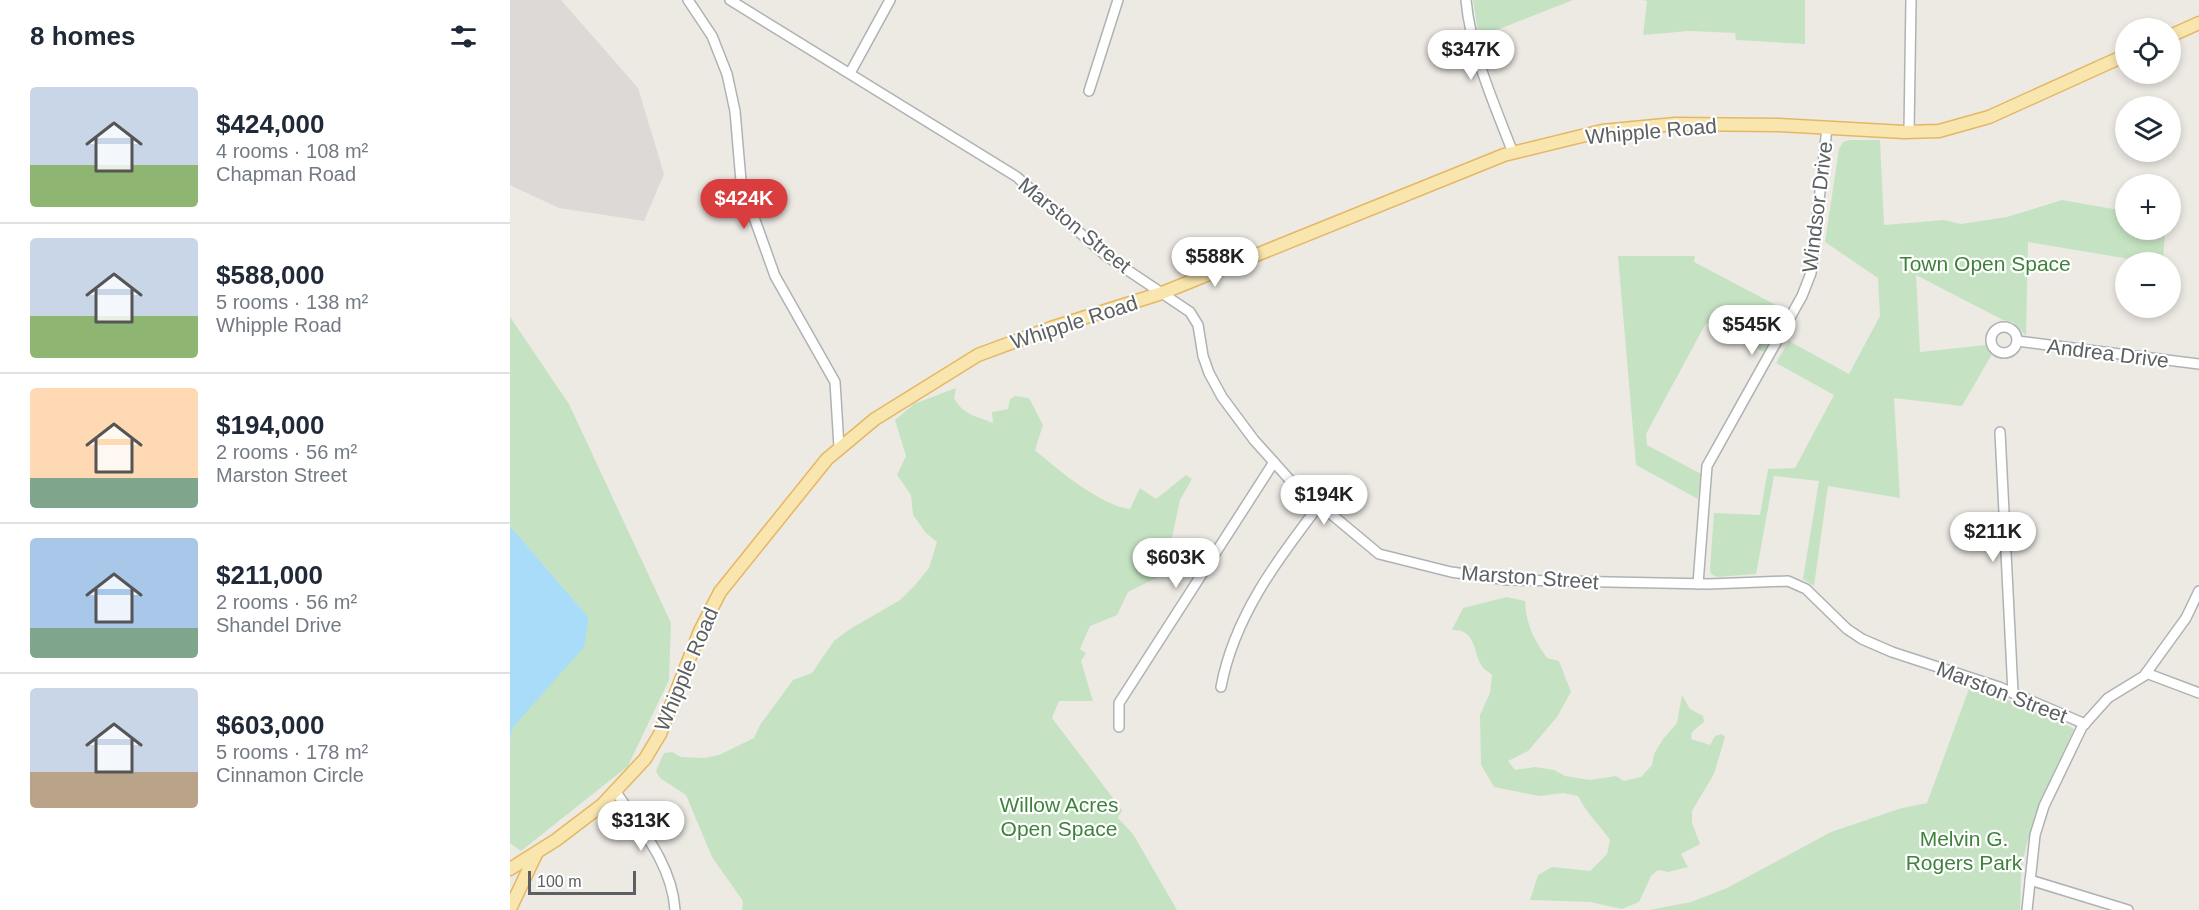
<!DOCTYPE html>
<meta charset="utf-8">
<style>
:root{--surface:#fff;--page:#f2f2f3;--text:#1f2937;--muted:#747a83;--line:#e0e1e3;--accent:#da3d3d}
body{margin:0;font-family:Helvetica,sans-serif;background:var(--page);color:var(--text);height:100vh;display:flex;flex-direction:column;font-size:22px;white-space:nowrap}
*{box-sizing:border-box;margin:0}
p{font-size:20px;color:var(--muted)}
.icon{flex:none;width:33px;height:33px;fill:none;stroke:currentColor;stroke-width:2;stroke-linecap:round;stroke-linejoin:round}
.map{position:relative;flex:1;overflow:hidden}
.side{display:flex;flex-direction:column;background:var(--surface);width:510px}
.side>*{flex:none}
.fabs{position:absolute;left:1605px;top:18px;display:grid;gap:12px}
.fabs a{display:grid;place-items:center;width:66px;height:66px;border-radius:50%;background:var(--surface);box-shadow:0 3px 9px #0003;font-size:30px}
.scale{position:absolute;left:18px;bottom:15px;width:108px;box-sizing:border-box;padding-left:6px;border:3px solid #5c6063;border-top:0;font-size:16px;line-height:21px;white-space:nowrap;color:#5c6063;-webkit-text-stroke:4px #fff;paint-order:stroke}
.price{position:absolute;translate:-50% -51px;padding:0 14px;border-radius:21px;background:#fff;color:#222;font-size:20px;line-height:39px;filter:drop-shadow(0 2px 3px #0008)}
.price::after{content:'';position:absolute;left:50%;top:36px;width:18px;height:14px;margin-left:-9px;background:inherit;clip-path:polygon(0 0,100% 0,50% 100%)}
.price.on{background:var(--accent);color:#fff}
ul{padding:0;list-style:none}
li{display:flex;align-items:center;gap:18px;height:150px;padding:0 30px}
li+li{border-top:2px solid var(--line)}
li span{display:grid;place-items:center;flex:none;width:168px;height:120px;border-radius:6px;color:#555}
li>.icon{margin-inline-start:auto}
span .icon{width:72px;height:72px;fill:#fffc;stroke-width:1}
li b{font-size:26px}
h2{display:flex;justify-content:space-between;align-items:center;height:72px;padding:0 30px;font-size:26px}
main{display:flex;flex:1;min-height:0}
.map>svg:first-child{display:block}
.industrial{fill:#dcd9d6}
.green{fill:#c5e3c2}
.water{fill:#a9dcf8}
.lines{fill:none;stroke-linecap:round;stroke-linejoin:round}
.minor-casing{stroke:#afb2b5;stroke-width:12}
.major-casing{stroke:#e5b765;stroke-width:15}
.minor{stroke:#fff;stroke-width:9}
.major{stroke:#f8e6ae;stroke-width:12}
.labels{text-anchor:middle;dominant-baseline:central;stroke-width:4.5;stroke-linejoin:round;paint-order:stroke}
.street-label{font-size:21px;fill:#5c6063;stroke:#fff}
.park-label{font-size:21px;fill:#3f823c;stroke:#fff}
</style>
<main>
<section class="side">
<h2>8 homes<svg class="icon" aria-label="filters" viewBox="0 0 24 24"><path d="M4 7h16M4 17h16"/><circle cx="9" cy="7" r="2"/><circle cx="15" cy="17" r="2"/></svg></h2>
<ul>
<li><span style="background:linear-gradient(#c9d6e8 65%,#8fb573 0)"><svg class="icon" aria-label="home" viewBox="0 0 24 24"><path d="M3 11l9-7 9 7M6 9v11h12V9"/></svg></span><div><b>$424,000</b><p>4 rooms · 108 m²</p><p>Chapman Road</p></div></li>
<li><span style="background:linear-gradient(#c9d6e8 65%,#8fb573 0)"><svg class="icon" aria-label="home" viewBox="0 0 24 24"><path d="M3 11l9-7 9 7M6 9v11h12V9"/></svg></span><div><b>$588,000</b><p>5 rooms · 138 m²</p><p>Whipple Road</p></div></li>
<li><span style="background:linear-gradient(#ffd9b3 75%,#7fa58c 0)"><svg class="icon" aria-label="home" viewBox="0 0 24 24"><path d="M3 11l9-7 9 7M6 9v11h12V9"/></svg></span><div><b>$194,000</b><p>2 rooms · 56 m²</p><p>Marston Street</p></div></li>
<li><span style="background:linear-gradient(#a9c7e8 75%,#7fa58c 0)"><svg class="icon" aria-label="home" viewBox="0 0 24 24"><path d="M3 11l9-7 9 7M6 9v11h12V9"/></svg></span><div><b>$211,000</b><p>2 rooms · 56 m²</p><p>Shandel Drive</p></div></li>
<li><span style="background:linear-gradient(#c9d6e8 70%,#b9a48a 0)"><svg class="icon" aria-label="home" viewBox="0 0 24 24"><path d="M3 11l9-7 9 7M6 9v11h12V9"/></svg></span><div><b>$603,000</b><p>5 rooms · 178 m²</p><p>Cinnamon Circle</p></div></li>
</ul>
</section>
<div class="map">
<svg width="1689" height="910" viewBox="0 0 1689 910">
<rect width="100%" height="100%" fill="#edeae4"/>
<!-- industrial -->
<polygon class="industrial" points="0,0 51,0 128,88 154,174 134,221 49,208 0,185"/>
<!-- green -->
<g class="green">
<polygon points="963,0 1063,0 969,37"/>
<polygon points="1133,0 1295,0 1295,44 1226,40 1225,33 1179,31 1133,35 1137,1"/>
<polygon points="1339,140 1370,140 1374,225 1434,220 1451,224 1497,217 1552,200 1615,211 1616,230 1655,230 1653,262 1637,262 1518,242 1516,336 1503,322 1493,320 1406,275 1410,352 1476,345 1482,354 1452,406 1384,398 1390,498 1318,486 1304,586 1293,579 1309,481 1264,476 1246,574 1207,577 1201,574 1200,568 1204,513 1250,515 1258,469 1285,468 1324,395 1266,363 1279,341 1339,374 1370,316 1368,278 1315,242 1329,149 1333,142"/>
<polygon points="1108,256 1185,256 1184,262 1277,311 1254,352 1196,323 1136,434 1137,445 1191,474 1188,499 1126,465"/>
<polygon points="0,317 59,404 161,623 159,680 118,766 11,851 0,843 0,738 4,726 79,618 0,526"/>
<path d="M446 388 444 398C453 415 466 416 483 423L482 412 498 409 500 399 505 396 519 398 533 425 525 450C548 470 590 505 620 509L630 488 646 499 676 475 682 479 670 500 661 542 648 577 618 592 607 615 580 626 570 649 576 653 571 661 583 701H549L542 718 612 810 608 818 623 834 667 910H232L233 901 202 857 176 795 150 778 146 771 154 753 162 752 171 757 194 758 209 755 244 738 250 725 283 680 302 673 324 641 340 629 390 600 406 584 419 568 427 542 416 533 403 515 401 495 387 475 396 456 385 420 404 404Z"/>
<path d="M997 597 1015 601C1016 624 1024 640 1037 658L1049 661 1061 692 1047 717 1018 751 998 761 1005 770 1025 767 1044 770 1055 776 1080 780 1106 776 1114 781 1131 777 1142 765 1144 754 1153 739 1167 723 1172 695 1180 709 1193 716 1194 722 1182 732 1181 739 1200 745 1205 736 1212 734 1215 737 1204 774 1182 811V823L1190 844 1171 854 1178 867 1158 872 1148 870 1141 876 1129 902 1112 909 1080 902 1020 900 1028 875 1042 867 1080 871 1097 854 1100 840C1089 824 1076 813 1068 796L1053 793 1029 796 984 787 971 765 970 715 980 693 982 675C979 672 973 669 971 665 963 649 965 629 942 630L953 608Z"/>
<path d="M1460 686 1535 714 1564 729C1544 773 1519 818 1512 868 1510 882 1511 896 1510 910H1139L1181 902 1217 888 1321 832 1392 808 1417 803Z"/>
</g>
<!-- water -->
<polygon class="water" points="0,526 79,618 74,647 4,726 0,738"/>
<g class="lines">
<defs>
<g id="minor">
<polyline points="178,0 202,36 217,74 225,111 231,181 265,276 325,382 329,447"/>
<polyline points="220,0 507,177 595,255 680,312 688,325 693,356 699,373 712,397 744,440 779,479 869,554 941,572 998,580 1199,584 1278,581 1296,589 1337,629 1352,639 1382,652 1489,687 1575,724"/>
<path d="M956 0C961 53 984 103 1003 153"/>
<polyline points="340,73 380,0"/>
<polyline points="579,91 608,0"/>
<polyline points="1399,132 1401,0"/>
<circle cx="1494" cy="340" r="13"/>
<polyline points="1507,341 1689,364"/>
<polyline points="1490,432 1503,693"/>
<polyline points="1188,584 1197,466 1292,296 1301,273 1317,128"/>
<polyline points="1636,673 1689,693"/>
<path d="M711 687C724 617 767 560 810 504"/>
<polyline points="609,727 609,703 764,462"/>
<path d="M106 792C131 829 162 864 165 910"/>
<polyline points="1520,880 1618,910"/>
<polyline points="1517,910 1525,835 1534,806 1572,727 1598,698 1634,676 1676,618 1689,591"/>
</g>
<g id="major">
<polyline points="1660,36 1689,23"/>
<polyline points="0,869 46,840 92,805 135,759 150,734 190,631 210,592 317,459 365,419 468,355 541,328 652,293 994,155 1092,131 1165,124 1269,125 1394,132 1429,131 1479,117 1616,55"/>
<polyline points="0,909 26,854"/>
</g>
</defs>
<!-- minor casing -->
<use href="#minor" class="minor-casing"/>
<!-- major casing -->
<use href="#major" class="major-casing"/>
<!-- minor -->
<use href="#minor" class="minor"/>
<!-- major -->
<use href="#major" class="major"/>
</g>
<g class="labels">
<!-- street labels -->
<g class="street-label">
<text transform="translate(1141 131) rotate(-5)">Whipple Road</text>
<text transform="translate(1307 207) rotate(-83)">Windsor Drive</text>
<text transform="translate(565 225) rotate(39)">Marston Street</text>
<text transform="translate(564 322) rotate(-18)">Whipple Road</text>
<text transform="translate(1598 353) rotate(7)">Andrea Drive</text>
<text transform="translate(1020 577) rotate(4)">Marston Street</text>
<text transform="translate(176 669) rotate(-67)">Whipple Road</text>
<text transform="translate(1492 692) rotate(21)">Marston Street</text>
</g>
<!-- park labels -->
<g class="park-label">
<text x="1475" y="263">Town Open Space</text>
<text x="549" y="804">Willow Acres<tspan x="549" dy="24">Open Space</tspan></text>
<text x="1454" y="838">Melvin G.<tspan x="1454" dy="24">Rogers Park</tspan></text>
</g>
</g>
</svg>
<div class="fabs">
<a><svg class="icon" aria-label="locate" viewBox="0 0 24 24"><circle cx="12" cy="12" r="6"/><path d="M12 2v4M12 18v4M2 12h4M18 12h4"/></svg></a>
<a><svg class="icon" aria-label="layers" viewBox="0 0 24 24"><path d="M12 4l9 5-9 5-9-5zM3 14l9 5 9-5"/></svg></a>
<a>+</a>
<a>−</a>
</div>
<div class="scale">100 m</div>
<b class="price" style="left:961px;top:81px">$347K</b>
<b class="price on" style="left:234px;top:230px">$424K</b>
<b class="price" style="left:705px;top:288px">$588K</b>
<b class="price" style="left:1242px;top:356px">$545K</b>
<b class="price" style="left:814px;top:526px">$194K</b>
<b class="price" style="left:1483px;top:563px">$211K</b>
<b class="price" style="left:666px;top:589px">$603K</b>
<b class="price" style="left:131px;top:852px">$313K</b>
</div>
</main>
